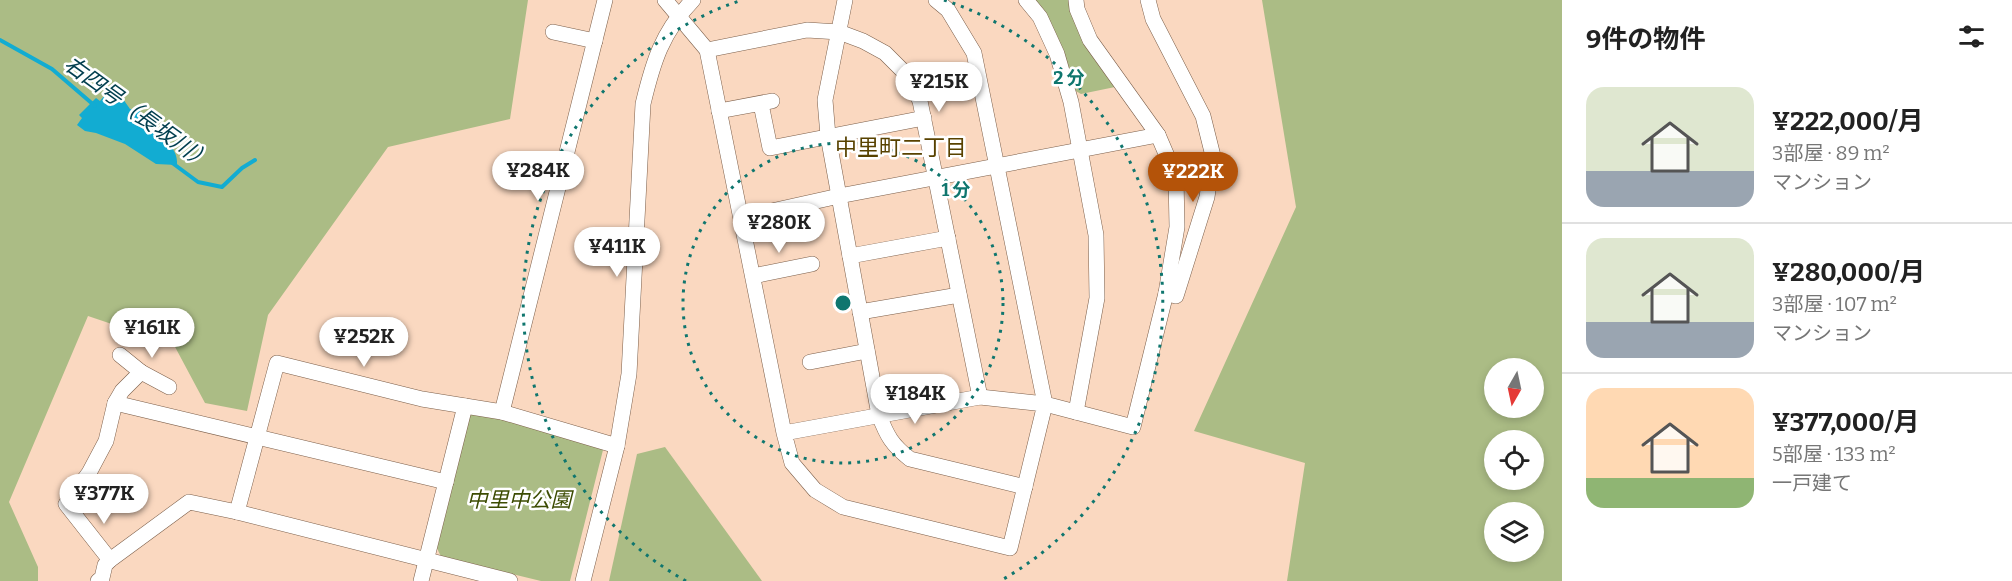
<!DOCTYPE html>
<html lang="ja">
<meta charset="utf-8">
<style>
:root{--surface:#fff;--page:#f6f6f6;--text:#222;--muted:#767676;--line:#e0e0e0;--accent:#b45309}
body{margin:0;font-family:Bitter,"Noto Sans JP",serif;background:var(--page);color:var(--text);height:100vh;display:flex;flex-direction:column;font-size:22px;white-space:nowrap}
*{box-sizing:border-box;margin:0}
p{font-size:20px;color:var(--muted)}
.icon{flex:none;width:33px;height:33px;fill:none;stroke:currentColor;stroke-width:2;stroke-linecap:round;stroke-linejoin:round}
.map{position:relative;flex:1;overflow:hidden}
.side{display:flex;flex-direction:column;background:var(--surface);width:450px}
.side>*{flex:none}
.needle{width:39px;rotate:189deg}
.buttons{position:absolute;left:1484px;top:358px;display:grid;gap:12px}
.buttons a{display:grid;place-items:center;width:60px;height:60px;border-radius:50%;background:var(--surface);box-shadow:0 3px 9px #0003;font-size:30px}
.price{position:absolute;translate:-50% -51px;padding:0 14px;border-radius:21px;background:#fff;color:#222;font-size:20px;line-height:39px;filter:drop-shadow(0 2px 3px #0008)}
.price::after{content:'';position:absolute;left:50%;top:36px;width:18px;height:14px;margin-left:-9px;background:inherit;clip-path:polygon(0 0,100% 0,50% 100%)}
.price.on{background:var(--accent);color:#fff}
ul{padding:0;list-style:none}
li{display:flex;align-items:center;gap:18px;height:150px;padding:0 24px}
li+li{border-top:2px solid var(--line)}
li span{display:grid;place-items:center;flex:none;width:168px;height:120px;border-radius:18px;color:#555}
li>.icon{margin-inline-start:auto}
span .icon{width:72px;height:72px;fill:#fffc;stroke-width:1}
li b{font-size:26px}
h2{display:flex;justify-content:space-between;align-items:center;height:72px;padding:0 24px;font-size:26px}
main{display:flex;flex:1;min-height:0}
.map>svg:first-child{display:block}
.green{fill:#abbc85;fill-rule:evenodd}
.water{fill:#12acd2}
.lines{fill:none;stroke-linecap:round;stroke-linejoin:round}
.stream{stroke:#12acd2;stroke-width:4}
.minor-casing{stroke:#7c5f4a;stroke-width:16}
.minor{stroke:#fff;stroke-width:15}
.ring{fill:none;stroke:#0f766e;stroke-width:3;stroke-dasharray:3 6}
.labels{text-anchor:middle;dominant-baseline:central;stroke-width:5;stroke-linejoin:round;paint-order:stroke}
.park-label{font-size:21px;font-style:italic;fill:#3c4c02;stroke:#fff}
.water-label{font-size:22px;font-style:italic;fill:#013e4e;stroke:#fff}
.neighbourhood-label{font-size:22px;fill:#584200;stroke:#fff}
.centre{fill:#0f766e;stroke:#fff;stroke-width:3}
.ring-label{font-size:18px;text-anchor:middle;font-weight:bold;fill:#0f766e;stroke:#fff;stroke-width:5;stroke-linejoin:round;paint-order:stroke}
</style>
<main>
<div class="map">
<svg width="1562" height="581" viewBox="0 0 1562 581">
<rect width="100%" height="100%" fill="#fad8c0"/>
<!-- green -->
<g class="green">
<polygon points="0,0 528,0 510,119 388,147 268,315 247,411 205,403 174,345 88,316 9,502 38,567 38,581 0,581"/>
<path d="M1034 0H1070C1074 34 1095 60 1115 87L1081 94 1074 90Z"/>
<path d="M1262 0H1562V581H1287L1305 463 1194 431 1296 207ZM1494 369H1533V408H1494ZM1494 441H1533V480H1494ZM1494 513H1533V552H1494Z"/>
<polygon points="476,412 604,446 570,581 541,581 441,557 437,548 468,417"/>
<polygon points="665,447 762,581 609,581 637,454"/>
</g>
<!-- water -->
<path class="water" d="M105 95 123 99 130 109 140 111 143 126C157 135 179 145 177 165L156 164 125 144 96 133 85 131 77 125 82 118 79 115 96 98 100 101Z"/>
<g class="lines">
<!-- stream -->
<g class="stream">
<polyline points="0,40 52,69 95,106"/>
<polyline points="171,162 198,182 222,187 242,168 255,160"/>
</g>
<defs>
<g id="minor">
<polyline points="665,0 707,50 784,433 792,463 815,490 843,507 1010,548 1045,404 980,397 784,433"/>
<path d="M845 0 825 100 828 136 879 415C887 436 892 445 910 459L1025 487"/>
<polyline points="936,0 948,10 974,53 1045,404 1133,427 1166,293 1177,227 1176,177 1158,135 1090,40 1077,9 1076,0"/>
<polyline points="1026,0 1040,17 1057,54 1071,102 1096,235 1097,298 1076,412"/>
<polyline points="1148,0 1153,19 1203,116 1213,156 1207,197 1176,296 1166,293"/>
<polyline points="553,32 595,41"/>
<polyline points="707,50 807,30 839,32 863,41 885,53 907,75 920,101 980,397"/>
<polyline points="761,104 770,148 924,118"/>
<polyline points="719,111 772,101"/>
<polyline points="741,218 839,196 1158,135"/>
<polyline points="850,256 948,238"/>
<polyline points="753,276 812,264"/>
<polyline points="860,312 959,295"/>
<polyline points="120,355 141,372 169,387"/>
<polyline points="810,362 867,351"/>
<polyline points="115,403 122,391 141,372"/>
<polyline points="502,412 605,0"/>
<polyline points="446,482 115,403 106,441 89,473 66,504 110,560 189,502 237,512 510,581"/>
<polyline points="237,512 277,363 422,399 502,412 617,446"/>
<polyline points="98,581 102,578 105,565 110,560"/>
<polyline points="421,581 465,406"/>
<path d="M583 581 617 446 629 374 643 104C653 62 662 32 693 0"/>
</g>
</defs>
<!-- minor casing -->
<use href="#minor" class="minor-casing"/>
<!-- minor -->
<use href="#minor" class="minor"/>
</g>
<!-- distance rings -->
<g class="ring">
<circle cx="843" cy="303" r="160"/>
<path d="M686 581A319 319 0 0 1 742 0M944 0A319 319 0 0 1 1000 581"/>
</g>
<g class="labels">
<!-- park labels -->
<g class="park-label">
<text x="519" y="500">中里中公園</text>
</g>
<!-- water labels -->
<g class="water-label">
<text transform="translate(138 113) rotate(36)">右四号（長坂川）</text>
</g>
<!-- neighbourhood labels -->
<g class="neighbourhood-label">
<text x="901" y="147">中里町二丁目</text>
</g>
</g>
<circle cx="843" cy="303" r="9" class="centre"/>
<g class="ring-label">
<text x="1069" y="84">2 分</text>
<text x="956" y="196">1 分</text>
</g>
</svg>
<div class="buttons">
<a><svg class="needle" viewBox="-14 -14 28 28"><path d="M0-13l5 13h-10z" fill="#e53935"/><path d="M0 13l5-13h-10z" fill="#767676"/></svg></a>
<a><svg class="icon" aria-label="locate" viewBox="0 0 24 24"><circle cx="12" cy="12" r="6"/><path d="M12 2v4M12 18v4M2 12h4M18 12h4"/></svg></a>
<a><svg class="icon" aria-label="layers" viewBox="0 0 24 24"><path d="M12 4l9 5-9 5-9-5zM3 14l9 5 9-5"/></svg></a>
</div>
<b class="price" style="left:939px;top:113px">¥215K</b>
<b class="price" style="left:538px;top:202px">¥284K</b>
<b class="price on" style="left:1193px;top:203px">¥222K</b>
<b class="price" style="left:779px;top:254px">¥280K</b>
<b class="price" style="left:617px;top:278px">¥411K</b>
<b class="price" style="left:152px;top:359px">¥161K</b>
<b class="price" style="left:364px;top:368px">¥252K</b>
<b class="price" style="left:915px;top:425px">¥184K</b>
<b class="price" style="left:104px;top:525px">¥377K</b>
</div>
<section class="side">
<h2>9件の物件<svg class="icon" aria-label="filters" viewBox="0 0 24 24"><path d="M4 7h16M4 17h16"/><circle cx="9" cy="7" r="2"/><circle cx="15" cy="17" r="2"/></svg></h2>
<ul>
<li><span style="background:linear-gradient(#dfe7d0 70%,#9aa5b1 0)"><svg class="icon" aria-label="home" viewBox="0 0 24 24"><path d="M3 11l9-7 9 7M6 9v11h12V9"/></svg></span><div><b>¥222,000/月</b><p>3部屋 · 89 m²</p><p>マンション</p></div></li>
<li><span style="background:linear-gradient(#dfe7d0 70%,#9aa5b1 0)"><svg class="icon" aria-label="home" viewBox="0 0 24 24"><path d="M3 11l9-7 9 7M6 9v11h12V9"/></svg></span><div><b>¥280,000/月</b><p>3部屋 · 107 m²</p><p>マンション</p></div></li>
<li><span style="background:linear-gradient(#ffd9b3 75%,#8fb573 0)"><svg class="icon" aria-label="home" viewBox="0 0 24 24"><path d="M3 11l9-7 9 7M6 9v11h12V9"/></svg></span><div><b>¥377,000/月</b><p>5部屋 · 133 m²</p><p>一戸建て</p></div></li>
</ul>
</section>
</main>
